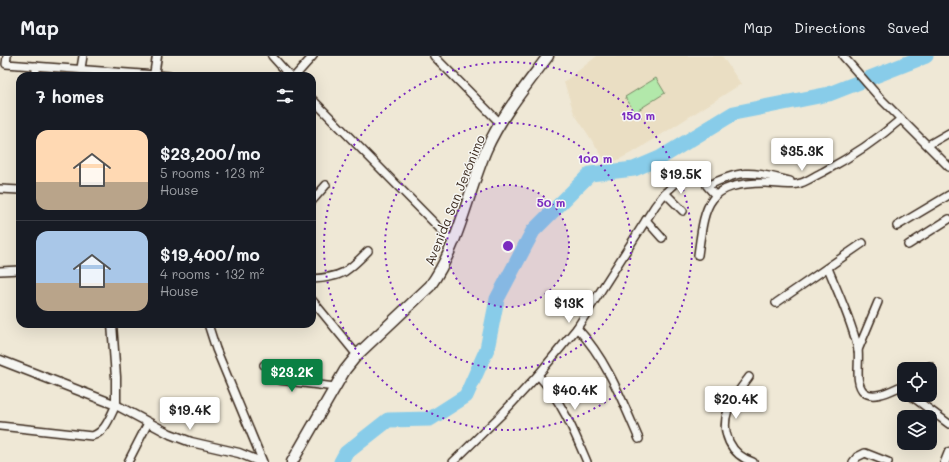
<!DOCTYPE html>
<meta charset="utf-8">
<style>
:root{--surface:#171b24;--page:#242831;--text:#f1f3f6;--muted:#9ea1a6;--line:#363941;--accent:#0b8043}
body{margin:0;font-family:Mali,sans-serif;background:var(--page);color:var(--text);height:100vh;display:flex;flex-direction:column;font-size:15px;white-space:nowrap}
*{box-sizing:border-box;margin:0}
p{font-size:13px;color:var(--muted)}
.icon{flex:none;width:22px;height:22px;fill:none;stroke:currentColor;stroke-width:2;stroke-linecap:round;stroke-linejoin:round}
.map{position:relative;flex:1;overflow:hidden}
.details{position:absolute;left:16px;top:16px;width:300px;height:256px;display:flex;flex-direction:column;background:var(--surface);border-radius:12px;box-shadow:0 4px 16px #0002}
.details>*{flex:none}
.tools{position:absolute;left:897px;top:306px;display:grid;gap:8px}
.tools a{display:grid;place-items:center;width:40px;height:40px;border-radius:8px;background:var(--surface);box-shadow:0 4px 16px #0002;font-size:20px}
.price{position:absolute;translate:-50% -34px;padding:0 9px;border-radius:4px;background:#fff;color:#222;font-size:13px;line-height:26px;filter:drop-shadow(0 1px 2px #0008)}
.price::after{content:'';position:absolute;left:50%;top:24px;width:12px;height:9px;margin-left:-6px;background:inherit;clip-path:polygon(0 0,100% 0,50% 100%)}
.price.current{background:var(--accent);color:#fff}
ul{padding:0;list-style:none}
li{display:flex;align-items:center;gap:12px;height:100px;padding:0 20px}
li+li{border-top:1px solid var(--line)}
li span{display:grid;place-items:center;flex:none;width:112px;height:80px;border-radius:12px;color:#555}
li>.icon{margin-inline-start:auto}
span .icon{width:48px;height:48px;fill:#fffc;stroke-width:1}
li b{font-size:17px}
h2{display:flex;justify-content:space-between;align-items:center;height:48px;padding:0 20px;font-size:17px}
header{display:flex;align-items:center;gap:24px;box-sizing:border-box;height:56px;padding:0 20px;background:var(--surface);border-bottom:1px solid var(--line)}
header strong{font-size:19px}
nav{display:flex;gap:22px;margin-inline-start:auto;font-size:14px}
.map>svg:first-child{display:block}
.built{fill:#eadec3}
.park{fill:#b2e8aa;stroke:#768964}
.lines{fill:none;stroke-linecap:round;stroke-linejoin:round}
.river{stroke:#88cce9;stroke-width:15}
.minor-casing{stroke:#3b2a1e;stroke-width:10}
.tertiary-casing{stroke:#3b2a1e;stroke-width:11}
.secondary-casing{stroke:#3b2a1e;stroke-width:13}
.minor{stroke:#f6f6f2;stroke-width:7}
.tertiary{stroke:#f6f6f2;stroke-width:8}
.secondary{stroke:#f6f6f2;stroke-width:10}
.ring{fill:none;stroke:#7b2cbf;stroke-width:2;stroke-dasharray:2 4}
.labels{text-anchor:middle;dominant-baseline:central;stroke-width:3;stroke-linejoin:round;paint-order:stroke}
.street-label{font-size:13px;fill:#3b2a1e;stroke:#f6f6f2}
.centre{fill:#7b2cbf;stroke:#f6f6f2;stroke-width:2}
.ring-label{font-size:12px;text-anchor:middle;font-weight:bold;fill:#7b2cbf;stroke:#f6f6f2;stroke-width:3;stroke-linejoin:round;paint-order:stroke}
</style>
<header>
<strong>Map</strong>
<nav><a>Map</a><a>Directions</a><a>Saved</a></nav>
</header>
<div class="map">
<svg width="949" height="406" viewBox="0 0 949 406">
<rect width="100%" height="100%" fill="#efe8d6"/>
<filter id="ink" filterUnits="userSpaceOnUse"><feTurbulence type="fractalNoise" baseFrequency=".025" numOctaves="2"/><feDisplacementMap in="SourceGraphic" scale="8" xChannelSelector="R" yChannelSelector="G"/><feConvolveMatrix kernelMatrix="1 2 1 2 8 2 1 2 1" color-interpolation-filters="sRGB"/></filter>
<g filter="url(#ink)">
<!-- built -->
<polygon class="built" points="597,0 722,0 741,28 637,94 608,109 574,57 564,26"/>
<!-- park -->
<polygon class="park" points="656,22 665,37 635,56 625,41"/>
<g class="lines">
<!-- river -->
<polyline class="river" points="341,406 346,397 388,364 430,363 466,340 487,293 497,243 533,175 590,118 634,113 660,102 734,57 829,38 926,0"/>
<defs>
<g id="minor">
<polyline points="7,0 6,8 169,20"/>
<polyline points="272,0 290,20"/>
<polyline points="434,0 500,67"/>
<polyline points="843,0 879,41 949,111"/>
<polyline points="36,10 36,20"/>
<polyline points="81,12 83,0"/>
<polyline points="295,20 313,0"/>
<polyline points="312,43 454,187"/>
<polyline points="928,89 949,77"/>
<polyline points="0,133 20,134"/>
<polyline points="665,137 683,155"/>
<path d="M715 139 707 130C744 112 751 116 790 125"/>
<polyline points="312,145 326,129"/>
<polyline points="646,164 662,182"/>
<polyline points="897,170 949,139"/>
<polyline points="908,189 949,163"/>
<path d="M698 199C705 148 706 127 765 127 776 127 791 131 801 127 808 125 816 119 823 116 851 101 877 84 901 63"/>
<path d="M828 212C838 237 853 268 858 294 860 306 854 327 864 336 873 344 890 335 899 331L904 335"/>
<polyline points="0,215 20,214"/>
<path d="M312 223C343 221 347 216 368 195"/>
<polyline points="312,244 357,299"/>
<polyline points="776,247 863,187"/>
<polyline points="208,268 216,293 263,406"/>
<path d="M577 272C607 304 622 344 639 383"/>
<polyline points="858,294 878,246"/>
<polyline points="264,309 279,324 335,331"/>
<polyline points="925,313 930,310"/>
<path d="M538 319C562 346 573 373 587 406"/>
<path d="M749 321C742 331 732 342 728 354 720 377 731 399 753 406"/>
<polyline points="910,339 949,368"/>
<path d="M0 370 92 380C106 376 110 360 116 349"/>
<polyline points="128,406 148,367"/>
<polyline points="453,406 501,359 538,319 577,272 655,150 665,137 674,129"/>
<polyline points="853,406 857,401 865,397 888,406"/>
</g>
<g id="tertiary">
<polyline points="154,20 157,0"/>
<polyline points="112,268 116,321 116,349"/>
<polyline points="0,304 116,349 170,378 191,386 239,397 261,406"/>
<polyline points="945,406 949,396"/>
</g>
<path id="secondary" d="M292 406 345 314 357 299 430 230C459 189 467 139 486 94 501 60 526 30 548 0"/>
</defs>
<!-- minor casing -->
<use href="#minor" class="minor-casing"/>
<!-- tertiary casing -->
<use href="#tertiary" class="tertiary-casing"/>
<!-- secondary casing -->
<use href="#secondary" class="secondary-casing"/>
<!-- minor -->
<use href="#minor" class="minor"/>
<!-- tertiary -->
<use href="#tertiary" class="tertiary"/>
<!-- secondary -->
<use href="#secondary" class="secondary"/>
</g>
</g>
<!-- distance rings -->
<circle cx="508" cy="190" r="61" fill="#7b2cbf" fill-opacity=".12"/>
<g class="ring">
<circle cx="508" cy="190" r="61"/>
<circle cx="508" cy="190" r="123"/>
<circle cx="508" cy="190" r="184"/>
</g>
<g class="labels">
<!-- street labels -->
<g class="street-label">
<text transform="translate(454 144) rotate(-68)">Avenida San Jerónimo</text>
</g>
</g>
<circle cx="508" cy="190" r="6" class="centre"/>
<g class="ring-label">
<text x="638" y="64">150 m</text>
<text x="595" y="107">100 m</text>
<text x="551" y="151">50 m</text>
</g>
</svg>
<div class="tools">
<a><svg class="icon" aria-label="locate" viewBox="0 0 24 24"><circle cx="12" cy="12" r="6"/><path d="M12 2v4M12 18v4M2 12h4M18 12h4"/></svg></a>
<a><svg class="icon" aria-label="layers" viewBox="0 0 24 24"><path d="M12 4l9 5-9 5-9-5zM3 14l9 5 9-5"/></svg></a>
</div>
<b class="price" style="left:802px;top:116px">$35.3K</b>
<b class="price" style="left:681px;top:139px">$19.5K</b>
<b class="price" style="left:569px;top:268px">$13K</b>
<b class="price current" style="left:292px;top:337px">$23.2K</b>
<b class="price" style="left:575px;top:355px">$40.4K</b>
<b class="price" style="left:736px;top:364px">$20.4K</b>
<b class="price" style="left:190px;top:375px">$19.4K</b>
<section class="details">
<h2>7 homes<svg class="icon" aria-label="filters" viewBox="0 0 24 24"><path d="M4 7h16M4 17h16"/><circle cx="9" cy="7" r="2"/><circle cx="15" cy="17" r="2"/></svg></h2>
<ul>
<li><span style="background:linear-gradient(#ffd9b3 65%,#b9a48a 0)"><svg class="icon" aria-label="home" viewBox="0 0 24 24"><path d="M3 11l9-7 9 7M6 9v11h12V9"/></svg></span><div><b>$23,200/mo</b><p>5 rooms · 123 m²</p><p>House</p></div></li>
<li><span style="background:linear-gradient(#a9c7e8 65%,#b9a48a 0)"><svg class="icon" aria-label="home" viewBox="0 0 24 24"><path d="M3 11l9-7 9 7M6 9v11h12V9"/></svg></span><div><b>$19,400/mo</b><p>4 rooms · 132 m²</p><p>House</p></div></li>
</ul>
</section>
</div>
